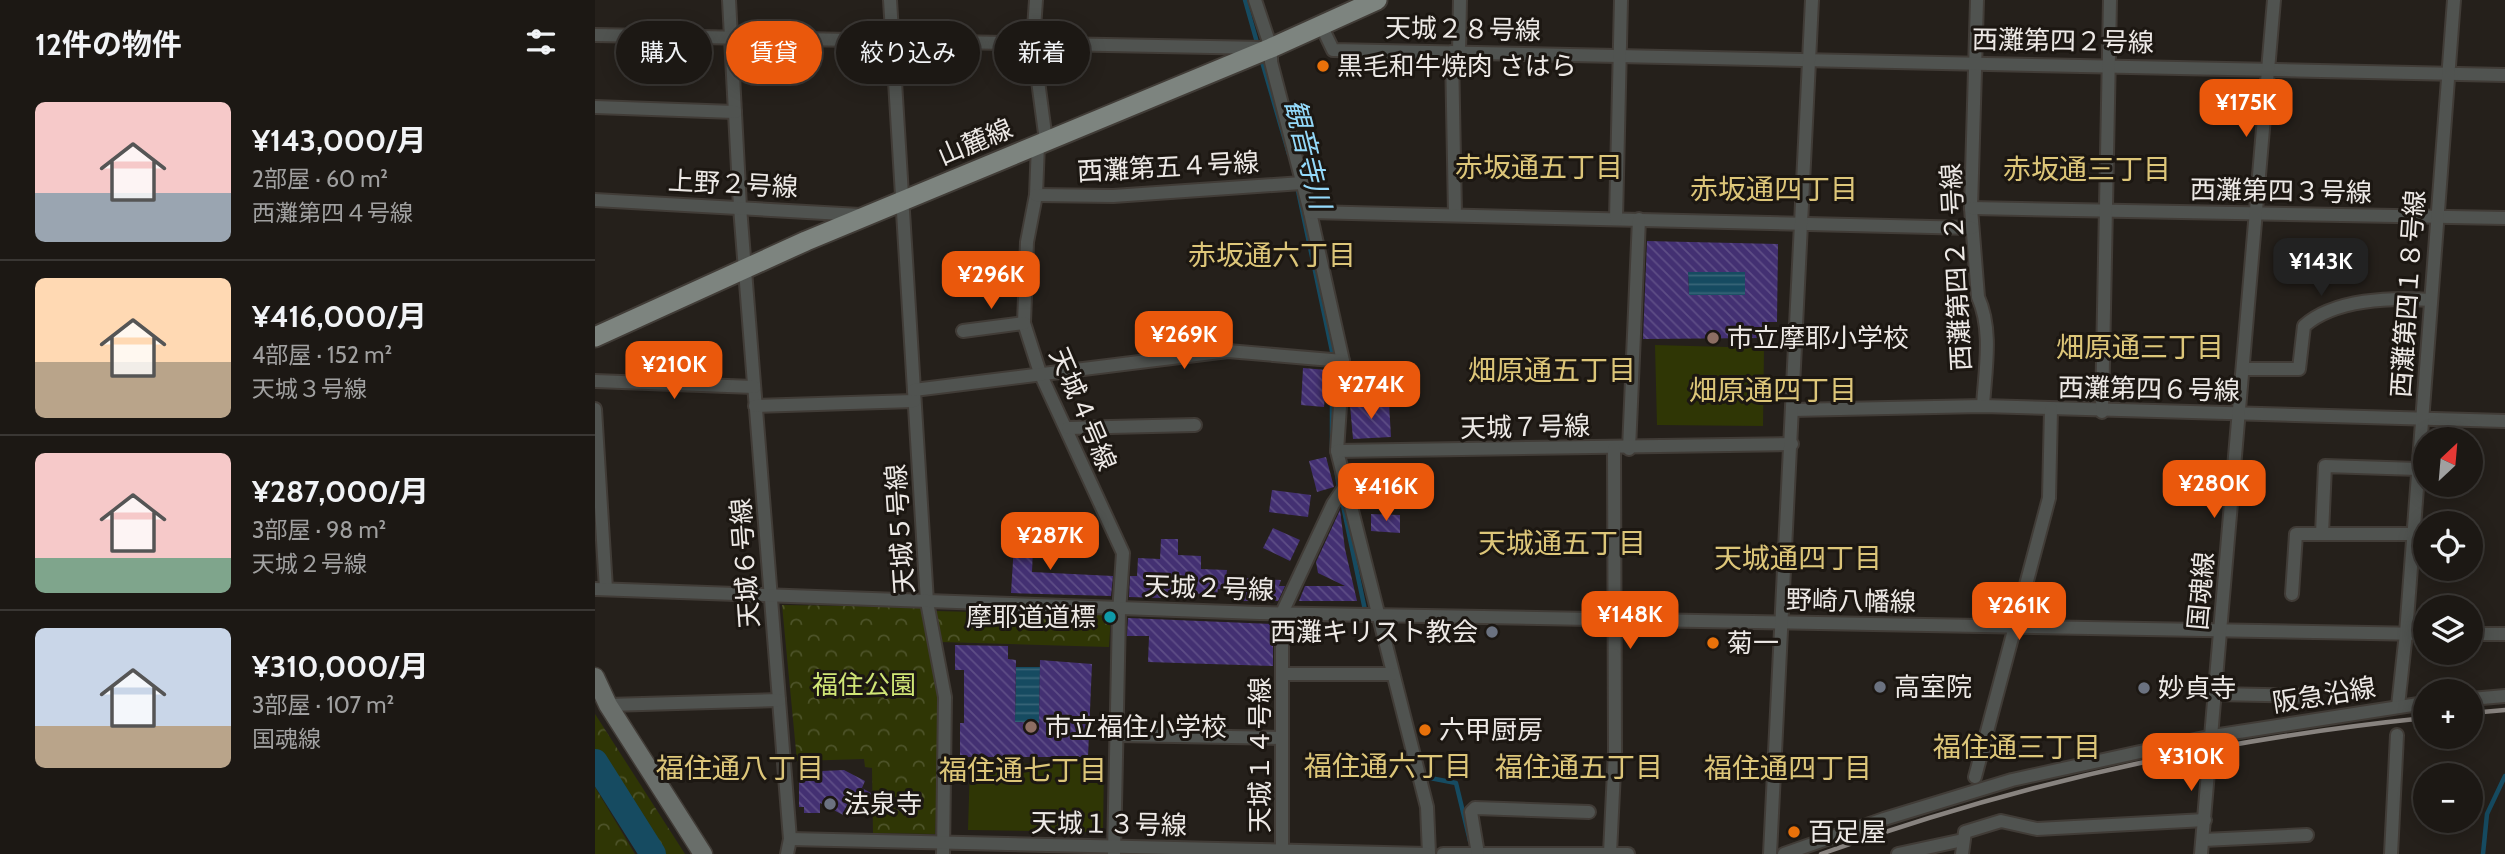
<!DOCTYPE html>
<html lang="ja">
<meta charset="utf-8">
<style>
:root{--surface:#1c1814;--page:#25211d;--text:#f1f3f6;--muted:#a0a0a0;--line:#3a3734;--accent:#ea580c}
body{margin:0;font-family:Cabin,"Noto Sans JP",sans-serif;background:var(--page);color:var(--text);height:100vh;display:flex;flex-direction:column;font-size:26px;white-space:nowrap}
*{box-sizing:border-box;margin:0}
p{font-size:23px;color:var(--muted)}
.icon{flex:none;width:38px;height:38px;fill:none;stroke:currentColor;stroke-width:2;stroke-linecap:round;stroke-linejoin:round}
.map{position:relative;flex:1;overflow:hidden}
.details{display:flex;flex-direction:column;background:var(--surface);width:595px}
.details>*{flex:none}
.banner{position:absolute;left:21px;top:21px;width:665px;height:63px;display:flex;gap:14px}
.needle{width:46px;rotate:26deg}
.buttons{position:absolute;left:1818px;top:427px;display:grid;gap:14px}
.buttons a{display:grid;place-items:center;width:70px;height:70px;border-radius:50%;background:var(--surface);box-shadow:0 4px 18px #0003,0 0 0 2px var(--line);font-size:35px}
.price{position:absolute;translate:-50% -60px;padding:0 16px;border-radius:14px;background:var(--accent);color:#fff;font-size:23px;line-height:46px;filter:drop-shadow(0 2px 4px #0008)}
.price::after{content:'';position:absolute;left:50%;top:42px;width:21px;height:16px;margin-left:-10px;background:inherit;clip-path:polygon(0 0,100% 0,50% 100%)}
.price.selected{background:#222;color:#fff}
ul{padding:0;list-style:none}
li{display:flex;align-items:center;gap:21px;height:175px;padding:0 35px}
li+li{border-top:2px solid var(--line)}
li span{display:grid;place-items:center;flex:none;width:196px;height:140px;border-radius:10px;color:#555}
li>.icon{margin-inline-start:auto}
span .icon{width:84px;height:84px;fill:#fffc;stroke-width:1}
li b{font-size:30px}
h2{display:flex;justify-content:space-between;align-items:center;height:84px;padding:0 35px;font-size:30px}
.tag{padding:0 24px;border-radius:32px;background:var(--surface);box-shadow:0 4px 18px #0003,0 0 0 2px var(--line);font-size:24px;line-height:63px}
.tag.selected{background:var(--accent);color:#fff}
main{display:flex;flex:1;min-height:0}
.map>svg:first-child{display:block}
.park{fill:url(#park-crowns)}
.pitch{fill:#2f3605}
.water{fill:url(#water-rules)}
.lines{fill:none;stroke-linecap:round;stroke-linejoin:round}
.stream{stroke:#164b61;stroke-width:4.5}
.river{stroke:#164b61;stroke-width:26}
.building{fill:url(#building-back-hatch);fill-rule:evenodd}
.street-casing{stroke:#413c37;stroke-width:16}
.secondary-casing{stroke:#413c37;stroke-width:21}
.primary-casing{stroke:#413c37;stroke-width:23}
.street{stroke:#505350;stroke-width:12}
.secondary{stroke:#696e6a;stroke-width:18}
.primary{stroke:#7d847f;stroke-width:19}
.rail{stroke:#88837f;stroke-width:4.5}
.food-dot{fill:#e8710a;stroke:#1c1712;stroke-width:2.5}
.education-dot{fill:#8d6e63;stroke:#1c1712;stroke-width:2.5}
.culture-dot{fill:#0f9aa8;stroke:#1c1712;stroke-width:2.5}
.worship-dot{fill:#6b7280;stroke:#1c1712;stroke-width:2.5}
.labels{text-anchor:middle;dominant-baseline:central;stroke-width:6;stroke-linejoin:round;paint-order:stroke}
.street-label{font-size:26px;fill:#ede9e6;stroke:#1c1712}
.poi-label{font-size:26px;fill:#ede9e6;stroke:#1c1712;text-anchor:start}
.park-label{font-size:26px;fill:#d0e676;stroke:#1c1712}
.water-label{font-size:28px;font-style:italic;fill:#94dafb;stroke:#1c1712}
.neighbourhood-label{font-size:28px;fill:#ddc679;stroke:#1c1712}
</style>
<main>
<section class="details">
<h2>12件の物件<svg class="icon" aria-label="filters" viewBox="0 0 24 24"><path d="M4 7h16M4 17h16"/><circle cx="9" cy="7" r="2"/><circle cx="15" cy="17" r="2"/></svg></h2>
<ul>
<li><span style="background:linear-gradient(#f6c9c9 65%,#9aa5b1 0)"><svg class="icon" aria-label="home" viewBox="0 0 24 24"><path d="M3 11l9-7 9 7M6 9v11h12V9"/></svg></span><div><b>¥143,000/月</b><p>2部屋 · 60 m²</p><p>西灘第四４号線</p></div></li>
<li><span style="background:linear-gradient(#ffd9b3 60%,#b9a48a 0)"><svg class="icon" aria-label="home" viewBox="0 0 24 24"><path d="M3 11l9-7 9 7M6 9v11h12V9"/></svg></span><div><b>¥416,000/月</b><p>4部屋 · 152 m²</p><p>天城３号線</p></div></li>
<li><span style="background:linear-gradient(#f6c9c9 75%,#7fa58c 0)"><svg class="icon" aria-label="home" viewBox="0 0 24 24"><path d="M3 11l9-7 9 7M6 9v11h12V9"/></svg></span><div><b>¥287,000/月</b><p>3部屋 · 98 m²</p><p>天城２号線</p></div></li>
<li><span style="background:linear-gradient(#c9d6e8 70%,#b9a48a 0)"><svg class="icon" aria-label="home" viewBox="0 0 24 24"><path d="M3 11l9-7 9 7M6 9v11h12V9"/></svg></span><div><b>¥310,000/月</b><p>3部屋 · 107 m²</p><p>国魂線</p></div></li>
</ul>
</section>
<div class="map">
<svg width="1910" height="854" viewBox="0 0 1910 854">
<defs>
<pattern id="park-crowns" width="20" height="18" patternUnits="userSpaceOnUse" patternTransform="scale(1.75)"><rect width="20" height="18" fill="#2f3605"/><path d="M2 6a3 3 0 1 1 6 0M12 15a3 3 0 1 1 6 0" fill="none" stroke="#4d5329"/></pattern>
<pattern id="water-rules" width="6" height="5" patternUnits="userSpaceOnUse" patternTransform="scale(1.75)"><rect width="6" height="5" fill="#164b61"/><path d="M0 2.5h6" fill="none" stroke="#386578"/></pattern>
<pattern id="building-back-hatch" width="6" height="6" patternUnits="userSpaceOnUse" patternTransform="scale(1.75)"><rect width="6" height="6" fill="#433072"/><path d="M-1 5l2 2M0 0l6 6M5-1l2 2" fill="none" stroke="#5e4e86"/></pattern>
</defs>
<rect width="100%" height="100%" fill="#25201b"/>
<!-- park -->
<g class="park">
<polygon points="187,605 326,607 347,703 340,834 278,833 277,768 270,767 269,759 202,761"/>
<polygon points="340,611 516,615 514,647 346,642"/>
<polygon points="0,714 90,854 65,854 60,848 0,750"/>
<polygon points="0,787 40,854 0,854"/>
</g>
<!-- pitch -->
<g class="pitch">
<polygon points="1060,345 1169,348 1168,426 1062,425"/>
<polygon points="509,763 508,832 373,830 375,764"/>
</g>
<!-- water -->
<g class="water">
<polygon points="1093,272 1150,272 1150,295 1094,295"/>
<polygon points="421,667 445,667 444,723 420,722"/>
</g>
<g class="lines">
<!-- stream -->
<g class="stream">
<polyline points="650,0 663,46"/>
<polyline points="666,58 694,154"/>
<polyline points="702,186 737,351 737,450"/>
<polyline points="741,469 744,488"/>
<polyline points="746,496 770,610"/>
<polyline points="835,778 861,783 875,841"/>
<polyline points="1888,854 1892,814 1910,776"/>
</g>
<!-- river -->
<polyline class="river" points="0,762 58,854"/>
</g>
<!-- building -->
<g class="building">
<path d="M1052 241 1183 244 1182 322H1167V338L1048 339ZM1093 272H1150V295H1094Z"/>
<polygon points="708,368 732,370 729,407 706,405"/>
<polygon points="794,403 796,437 758,439 755,405"/>
<polygon points="731,457 739,487 722,492 714,461"/>
<polygon points="791,464 793,487 768,489 766,466"/>
<polygon points="677,490 716,495 713,517 674,512"/>
<polygon points="745,510 750,549 762,601 704,601 710,586 750,586 723,573 721,562"/>
<polygon points="776,514 805,515 805,533 776,531"/>
<polygon points="678,528 705,540 695,561 668,548"/>
<polygon points="420,529 449,530 448,549 438,549 437,572 518,576 516,596 416,593"/>
<polygon points="566,539 583,539 583,555 606,556 606,569 632,570 631,577 686,580 684,586 690,586 683,601 646,601 647,589 623,589 622,594 567,593 567,598 534,597 535,576 542,576 543,558 565,559"/>
<polygon points="533,618 678,624 678,666 553,662 554,636 532,636"/>
<polygon points="360,645 413,646 413,659 421,660 420,722 444,723 445,660 497,664 493,757 365,757 365,723 369,723 369,670 360,670"/>
<polygon points="249,770 270,781 267,788 276,793 268,809 260,805 254,818 225,803 225,813 209,813 209,807 204,807 204,772"/>
</g>
<g class="lines">
<defs>
<g id="street">
<polyline points="134,0 145,207 195,839 192,854"/>
<polyline points="295,0 332,602 350,697 348,854"/>
<polyline points="441,0 438,43 451,141"/>
<polyline points="660,0 676,48 676,62 715,212 748,361 742,451 832,807 834,854"/>
<path d="M1382 0 1376 208 1383 297C1398 330 1390 371 1388 406"/>
<polyline points="726,25 738,50 1910,75"/>
<polyline points="0,35 668,48"/>
<polyline points="857,52 860,215"/>
<polyline points="864,52 865,0"/>
<polyline points="0,107 140,112"/>
<polyline points="443,144 441,195 432,242 429,323 445,373 528,553 524,613 519,854"/>
<polyline points="441,195 518,196 707,183"/>
<polyline points="0,200 265,215"/>
<polyline points="1376,208 1910,218"/>
<polyline points="715,212 1377,228"/>
<polyline points="1021,219 1026,0"/>
<polyline points="368,331 429,323"/>
<path d="M1649 369H1704L1709 326C1739 299 1797 297 1835 300"/>
<polyline points="0,381 159,387"/>
<polyline points="319,390 633,351 748,361"/>
<polyline points="160,406 319,401"/>
<polyline points="0,409 11,589"/>
<polyline points="1197,410 1388,406 1910,421"/>
<polyline points="1507,412 1515,0"/>
<polyline points="473,428 600,425"/>
<polyline points="1034,449 1044,219"/>
<polyline points="742,451 1197,444"/>
<polyline points="1727,534 1730,466 1823,469"/>
<polyline points="0,589 664,613 1830,634"/>
<polyline points="1697,594 1701,534 1817,534"/>
<polyline points="1876,634 1910,634"/>
<polyline points="688,674 798,674"/>
<polyline points="1621,694 1714,696"/>
<polyline points="1876,699 1910,696"/>
<polyline points="13,705 184,700"/>
<polyline points="1803,706 1811,633 1859,0"/>
<polyline points="523,735 687,738"/>
<polyline points="1380,777 1454,498 1456,409"/>
<polyline points="195,839 832,854"/>
<polyline points="1608,840 1712,835"/>
<polyline points="1015,853 1020,751 1019,449"/>
<polyline points="687,854 687,613 738,504 751,485"/>
<polyline points="848,854 1033,854"/>
<polyline points="883,854 876,812 880,808 994,812"/>
<polyline points="1175,854 1217,0"/>
<polyline points="1189,854 1289,819 1417,780 1618,736 1830,703"/>
<polyline points="1303,854 1368,840"/>
<polyline points="1367,854 1370,832 1406,821 1442,829 1610,820"/>
<polyline points="1606,854 1679,0"/>
<polyline points="1796,854 1802,735"/>
</g>
<polyline id="secondary" points="0,677 13,705 108,854"/>
<polyline id="primary" points="0,337 211,241 676,48 782,0"/>
</defs>
<!-- street casing -->
<use href="#street" class="street-casing"/>
<!-- secondary casing -->
<use href="#secondary" class="secondary-casing"/>
<!-- primary casing -->
<use href="#primary" class="primary-casing"/>
<!-- street -->
<use href="#street" class="street"/>
<!-- secondary -->
<use href="#secondary" class="secondary"/>
<!-- primary -->
<use href="#primary" class="primary"/>
<!-- rail -->
<g class="rail">
<polyline points="1876,713 1910,710"/>
<path d="M1226 854C1421 784 1625 739 1830 718"/>
</g>
</g>
<!-- markers -->
<g class="food-dot">
<circle cx="728" cy="66" r="7"/>
<circle cx="1118" cy="643" r="7"/>
<circle cx="830" cy="730" r="7"/>
<circle cx="1199" cy="832" r="7"/>
</g>
<g class="education-dot">
<circle cx="1118" cy="338" r="7"/>
<circle cx="436" cy="727" r="7"/>
</g>
<circle class="culture-dot" cx="515" cy="617" r="7"/>
<g class="worship-dot">
<circle cx="897" cy="632" r="7"/>
<circle cx="1285" cy="687" r="7"/>
<circle cx="1549" cy="688" r="7"/>
<circle cx="235" cy="804" r="7"/>
</g>
<g class="labels">
<!-- street labels -->
<g class="street-label">
<text transform="translate(868 29) rotate(1)">天城２８号線</text>
<text transform="translate(1468 41) rotate(1)">西灘第四２号線</text>
<text transform="translate(380 142) rotate(-23)">山麓線</text>
<text transform="translate(573 167) rotate(-3)">西灘第五４号線</text>
<text transform="translate(138 184) rotate(3)">上野２号線</text>
<text transform="translate(1686 191) rotate(1)">西灘第四３号線</text>
<text transform="translate(1361 267) rotate(-93)">西灘第四２２号線</text>
<text transform="translate(1813 294) rotate(-86)">西灘第四１８号線</text>
<text transform="translate(1554 389) rotate(1)">西灘第四６号線</text>
<text transform="translate(488 409) rotate(67)">天城４号線</text>
<text transform="translate(930 427) rotate(-1)">天城７号線</text>
<text transform="translate(305 529) rotate(-94)">天城５号線</text>
<text transform="translate(150 563) rotate(-94)">天城６号線</text>
<text transform="translate(614 588) rotate(2)">天城２号線</text>
<text transform="translate(1606 591) rotate(-85)">国魂線</text>
<text transform="translate(1256 601) rotate(1)">野崎八幡線</text>
<text transform="translate(1729 695) rotate(-9)">阪急沿線</text>
<text transform="translate(665 755) rotate(-90)">天城１４号線</text>
<text transform="translate(514 824) rotate(1)">天城１３号線</text>
</g>
<!-- poi labels -->
<g class="poi-label">
<text x="742" y="66">黒毛和牛焼肉 さはら</text>
<text x="1132" y="338">市立摩耶小学校</text>
<text x="501" y="617" text-anchor="end">摩耶道道標</text>
<text x="883" y="632" text-anchor="end">西灘キリスト教会</text>
<text x="1132" y="643">菊一</text>
<text x="1299" y="687">高室院</text>
<text x="1563" y="688">妙貞寺</text>
<text x="450" y="727">市立福住小学校</text>
<text x="844" y="730">六甲厨房</text>
<text x="249" y="804">法泉寺</text>
<text x="1213" y="832">百足屋</text>
</g>
<!-- park labels -->
<g class="park-label">
<text x="269" y="685">福住公園</text>
</g>
<!-- water labels -->
<g class="water-label">
<text transform="translate(713 154) rotate(76)">観音寺川</text>
</g>
<!-- neighbourhood labels -->
<g class="neighbourhood-label">
<text x="944" y="167">赤坂通五丁目</text>
<text x="1492" y="169">赤坂通三丁目</text>
<text x="1179" y="189">赤坂通四丁目</text>
<text x="677" y="255">赤坂通六丁目</text>
<text x="1545" y="347">畑原通三丁目</text>
<text x="957" y="370">畑原通五丁目</text>
<text x="1178" y="390">畑原通四丁目</text>
<text x="967" y="543">天城通五丁目</text>
<text x="1203" y="558">天城通四丁目</text>
<text x="1422" y="747">福住通三丁目</text>
<text x="793" y="766">福住通六丁目</text>
<text x="984" y="767">福住通五丁目</text>
<text x="145" y="768">福住通八丁目</text>
<text x="1193" y="768">福住通四丁目</text>
<text x="428" y="770">福住通七丁目</text>
</g>
</g>
</svg>
<div class="buttons">
<a><svg class="needle" viewBox="-14 -14 28 28"><path d="M0-13l5 13h-10z" fill="#e53935"/><path d="M0 13l5-13h-10z" fill="#a0a0a0"/></svg></a>
<a><svg class="icon" aria-label="locate" viewBox="0 0 24 24"><circle cx="12" cy="12" r="6"/><path d="M12 2v4M12 18v4M2 12h4M18 12h4"/></svg></a>
<a><svg class="icon" aria-label="layers" viewBox="0 0 24 24"><path d="M12 4l9 5-9 5-9-5zM3 14l9 5 9-5"/></svg></a>
<a>+</a>
<a>−</a>
</div>
<b class="price" style="left:1651px;top:139px">¥175K</b>
<b class="price selected" style="left:1726px;top:298px">¥143K</b>
<b class="price" style="left:396px;top:311px">¥296K</b>
<b class="price" style="left:589px;top:371px">¥269K</b>
<b class="price" style="left:79px;top:401px">¥210K</b>
<b class="price" style="left:776px;top:421px">¥274K</b>
<b class="price" style="left:1619px;top:520px">¥280K</b>
<b class="price" style="left:791px;top:523px">¥416K</b>
<b class="price" style="left:455px;top:572px">¥287K</b>
<b class="price" style="left:1424px;top:642px">¥261K</b>
<b class="price" style="left:1035px;top:651px">¥148K</b>
<b class="price" style="left:1596px;top:793px">¥310K</b>
<div class="banner">
<a class="tag">購入</a>
<a class="tag selected">賃貸</a>
<a class="tag">絞り込み</a>
<a class="tag">新着</a>
</div>
</div>
</main>
